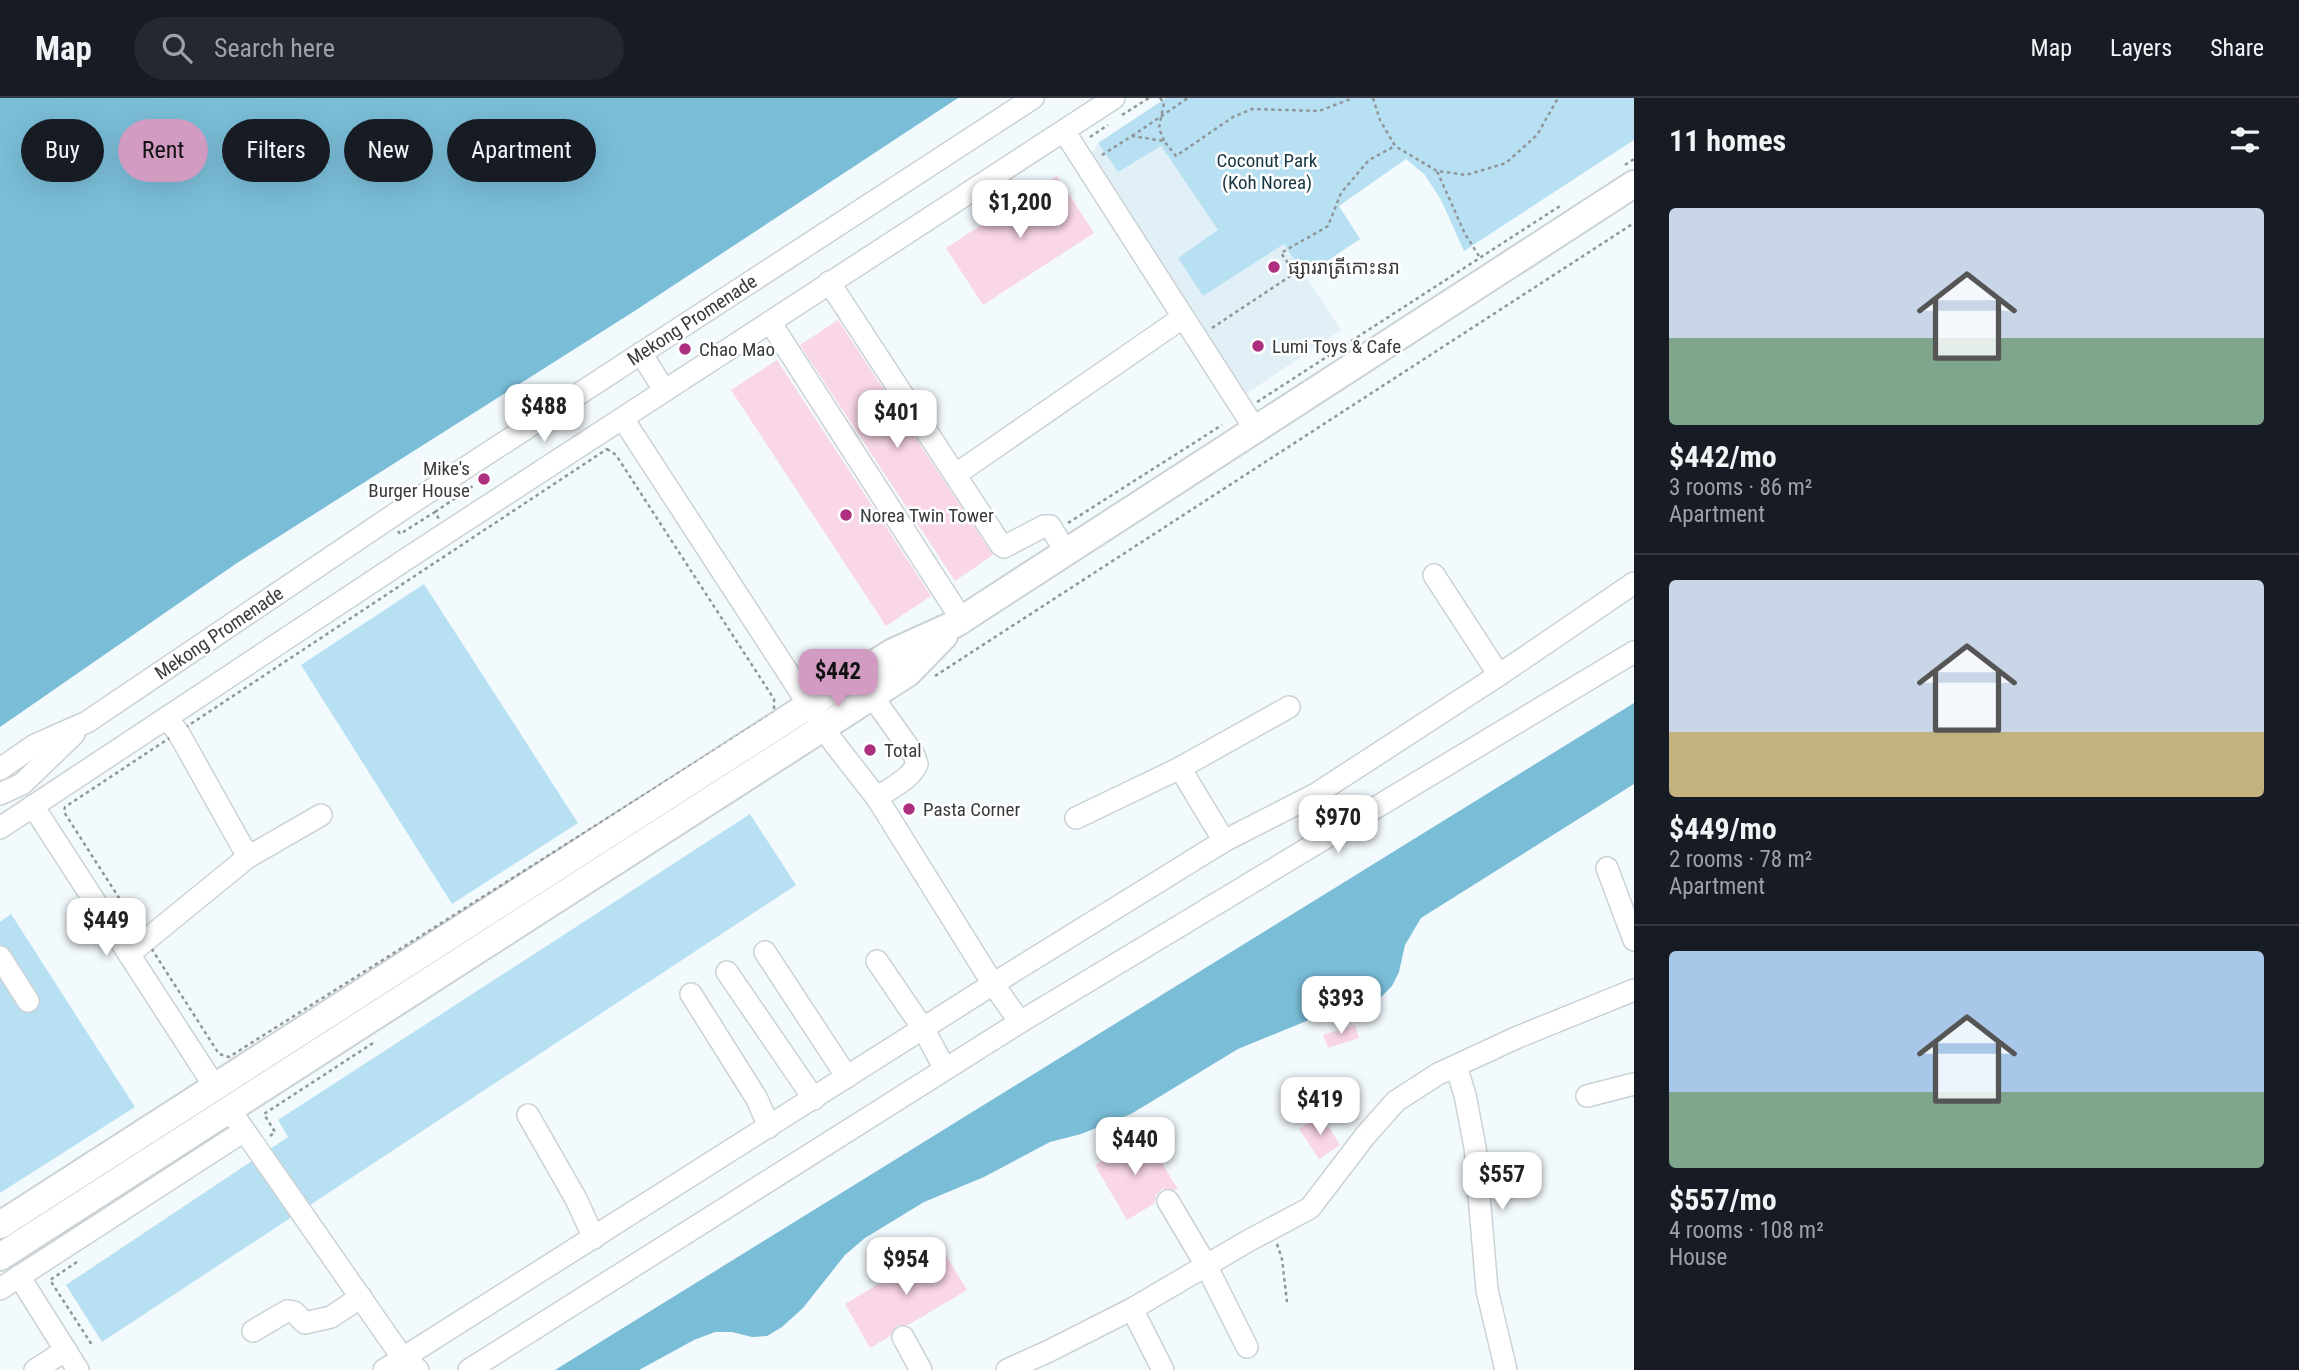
<!DOCTYPE html>
<meta charset="utf-8">
<style>
:root{--surface:#171b24;--page:#242831;--text:#f1f3f6;--muted:#9ea1a6;--line:#363941;--accent:#d29bc1}
body{margin:0;font-family:"Roboto Condensed","Noto Sans Khmer",sans-serif;background:var(--page);color:var(--text);height:100vh;display:flex;flex-direction:column;font-size:26px;white-space:nowrap}
*{box-sizing:border-box;margin:0}
p{font-size:23px;color:var(--muted)}
.icon{flex:none;width:38px;height:38px;fill:none;stroke:currentColor;stroke-width:2;stroke-linecap:round;stroke-linejoin:round}
.map{position:relative;flex:1;overflow:hidden}
.side{display:flex;flex-direction:column;background:var(--surface);width:665px}
.side>*{flex:none}
.banner{position:absolute;left:21px;top:21px;width:665px;height:63px;display:flex;gap:14px}
.price{position:absolute;translate:-50% -60px;padding:0 16px;border-radius:14px;background:#fff;color:#222;font-size:23px;line-height:46px;filter:drop-shadow(0 2px 4px #0008)}
.price::after{content:'';position:absolute;left:50%;top:42px;width:21px;height:16px;margin-left:-10px;background:inherit;clip-path:polygon(0 0,100% 0,50% 100%)}
.price.current{background:var(--accent);color:#111}
ul{padding:0;list-style:none}
li{display:grid;align-content:center;gap:14px;height:371px;padding:0 35px}
li+li{border-top:2px solid var(--line)}
li span{display:grid;place-items:center;height:217px;border-radius:7px;color:#555}
li>.icon{margin-inline-start:auto}
span .icon{width:126px;height:126px;fill:#fffc;stroke-width:1}
li b{font-size:30px}
h2{display:flex;justify-content:space-between;align-items:center;height:84px;padding:0 35px;font-size:30px}
.pill{padding:0 24px;border-radius:32px;background:var(--surface);box-shadow:0 7px 28px #0002;font-size:24px;line-height:63px}
.pill.current{background:var(--accent);color:#111}
header{display:flex;align-items:center;gap:42px;box-sizing:border-box;height:98px;padding:0 35px;background:var(--surface);border-bottom:2px solid var(--line)}
header strong{font-size:33px}
nav{display:flex;gap:38px;margin-inline-start:auto;font-size:24px}
.search{width:490px;height:63px;background:var(--page);display:flex;align-items:center;gap:18px;box-sizing:border-box;padding:0 24px;border-radius:38px;color:var(--muted);font-size:26px}
main{display:flex;flex:1;min-height:0}
.map>svg:first-child{display:block}
.built{fill:#e1f0f7}
.green{fill:#b7e1f3}
.water{fill:#7abdd7}
.building{fill:#f9d6e8}
.lines{fill:none;stroke-linecap:round;stroke-linejoin:round}
.minor-casing{stroke:#cbd2d5;stroke-width:24}
.major-casing{stroke:#cbd2d5;stroke-width:30}
.path{stroke:#909598;stroke-width:2.5;stroke-dasharray:3.5 3.5;stroke-linecap:butt}
.minor{stroke:#fff;stroke-width:21}
.major{stroke:#fff;stroke-width:26}
.poi-dot{fill:#ac2f80;stroke:#fff;stroke-width:2.5}
.labels{text-anchor:middle;dominant-baseline:central;stroke-width:5;stroke-linejoin:round;paint-order:stroke}
.park-label{font-size:19px;fill:#163642;stroke:#fff}
.poi-label{font-size:19px;fill:#383b3c;stroke:#fff;text-anchor:start}
.street-label{font-size:19px;fill:#383b3c;stroke:#fff}
</style>
<header>
<strong>Map</strong>
<div class="search"><svg class="icon" aria-label="search" viewBox="0 0 24 24"><circle cx="10" cy="10" r="6"/><path d="M15 15l6 6"/></svg>Search here</div>
<nav><a>Map</a><a>Layers</a><a>Share</a></nav>
</header>
<main>
<div class="map">
<svg width="1634" height="1272" viewBox="0 0 1634 1272">
<rect width="100%" height="100%" fill="#f3fafe"/>
<!-- built -->
<polygon class="built" points="1098,45 1118,74 1160,47 1218,132 1203,198 1284,145 1341,232 1246,296 1089,60"/>
<!-- green -->
<g class="green">
<polygon points="1166,0 1634,0 1634,42 1464,153 1441,102 1425,77 1406,61 1339,108 1360,141 1305,178 1284,146 1203,198 1178,160 1218,132 1161,48 1118,74 1098,45"/>
<polygon points="424,486 578,725 452,806 301,567"/>
<polygon points="750,716 796,787 102,1244 66,1187 288,1039 278,1022"/>
<polygon points="11,816 135,1009 0,1095 0,824"/>
</g>
<!-- water -->
<g class="water">
<polygon points="0,0 958,0 633,214 237,465 0,629"/>
<polygon points="1634,605 1634,686 1421,820 1405,847 1399,874 1392,888 1381,899 1367,905 1338,910 1238,951 1131,1016 1081,1036 1050,1044 984,1079 924,1104 865,1140 845,1157 803,1210 782,1229 767,1238 752,1239 732,1234 715,1234 694,1242 639,1272 555,1272"/>
</g>
<!-- building -->
<g class="building">
<polygon points="1057,78 1094,135 983,207 946,150"/>
<polygon points="838,222 993,457 955,483 800,247"/>
<polygon points="777,262 931,498 886,528 731,292"/>
<polygon points="1355,927 1359,940 1328,950 1323,937"/>
<polygon points="1321,1017 1340,1047 1319,1061 1299,1031"/>
<polygon points="1146,1037 1178,1092 1162,1091 1156,1097 1155,1105 1127,1122 1095,1067"/>
<polygon points="941,1149 967,1192 908,1227 896,1228 890,1238 870,1250 845,1206"/>
</g>
<g class="lines">
<defs>
<g id="minor">
<polyline points="1064,33 1255,331"/>
<polyline points="829,184 1001,447 1004,449 1044,428 1050,428 1066,454"/>
<polyline points="770,224 962,522"/>
<polyline points="641,255 664,292"/>
<polyline points="623,321 809,607 834,645 877,700 993,886 1020,924"/>
<polyline points="955,377 1182,220"/>
<polyline points="1434,477 1499,577"/>
<path d="M872 598 914 657 917 666C911 681 890 690 877 700"/>
<polyline points="166,620 178,634 248,759"/>
<polyline points="1180,670 1289,609"/>
<polyline points="0,671 35,647 87,624 413,404 1033,0"/>
<polyline points="0,696 22,686 74,636"/>
<polyline points="33,708 215,989"/>
<polyline points="1076,720 1180,670 1224,743"/>
<polyline points="0,730 414,456 1114,0"/>
<polyline points="1607,770 1634,842"/>
<polyline points="765,854 847,979"/>
<polyline points="129,856 248,759 321,717"/>
<polyline points="0,859 28,903"/>
<polyline points="877,863 924,932 945,971"/>
<polyline points="727,874 814,1001"/>
<polyline points="691,896 757,1001 769,1029"/>
<polyline points="1456,968 1465,997 1475,1049 1487,1192 1506,1272"/>
<polyline points="1587,998 1634,986"/>
<polyline points="230,1012 402,1259 418,1272"/>
<polyline points="528,1017 576,1101 594,1140"/>
<polyline points="1168,1103 1206,1167 1247,1249"/>
<polyline points="19,1178 78,1272"/>
<polyline points="0,1191 244,1033"/>
<polyline points="1132,1211 1163,1272"/>
<polyline points="253,1233 287,1213 294,1214 305,1225 331,1219 361,1199"/>
<polyline points="903,1239 921,1272"/>
<polyline points="35,1272 66,1252"/>
<polyline points="384,1272 993,886 1224,743 1316,696 1499,577 1634,485"/>
<polyline points="469,1272 1020,924 1634,554"/>
<polyline points="1007,1272 1049,1253 1132,1211 1248,1143 1310,1110 1365,1038 1396,1003 1438,976 1518,939 1634,892"/>
</g>
<g id="major">
<polyline points="0,1127 809,607 893,554 955,526 1634,86"/>
<polyline points="0,1159 908,575 944,538"/>
</g>
</defs>
<!-- minor casing -->
<use href="#minor" class="minor-casing"/>
<!-- major casing -->
<use href="#major" class="major-casing"/>
<!-- path -->
<g class="path">
<polyline points="1160,0 1164,5 1159,30 1164,43"/>
<polyline points="1373,0 1380,22 1395,48 1437,73"/>
<polyline points="1122,17 1149,0"/>
<polyline points="1132,38 1188,0"/>
<polyline points="1090,39 1108,27"/>
<polyline points="1102,57 1132,38 1164,43 1176,58 1233,19 1252,11 1319,13 1353,0"/>
<polyline points="1625,67 1634,61"/>
<polyline points="1479,158 1465,136 1437,73 1466,77 1506,65 1537,37 1558,0"/>
<polyline points="1212,230 1295,175 1281,155 1328,128 1341,95 1369,62 1395,48"/>
<polyline points="1257,304 1560,108"/>
<polygon points="607,351 616,357 774,601 774,615 229,959 219,956 64,714 65,709"/>
<polyline points="435,414 473,388"/>
<polyline points="1068,425 1222,327"/>
<polyline points="398,433 400,436 435,414 439,421"/>
<polyline points="935,578 1634,125"/>
<polyline points="270,1038 275,1034 264,1016 373,945"/>
<polyline points="1277,1146 1282,1161 1287,1204"/>
<polyline points="77,1164 50,1182 92,1247"/>
</g>
<!-- minor -->
<use href="#minor" class="minor"/>
<!-- major -->
<use href="#major" class="major"/>
</g>
<!-- markers -->
<g class="poi-dot">
<circle cx="1274" cy="169" r="7"/>
<circle cx="1258" cy="248" r="7"/>
<circle cx="685" cy="251" r="7"/>
<circle cx="484" cy="381" r="7"/>
<circle cx="846" cy="417" r="7"/>
<circle cx="870" cy="652" r="7"/>
<circle cx="909" cy="711" r="7"/>
</g>
<g class="labels">
<!-- park labels -->
<g class="park-label">
<text x="1267" y="62">Coconut Park<tspan x="1267" dy="22">(Koh Norea)</tspan></text>
</g>
<!-- poi labels -->
<g class="poi-label">
<text x="1288" y="169">ផ្សាររាត្រីកោះនរា</text>
<text x="1272" y="248">Lumi Toys &amp; Cafe</text>
<text x="699" y="251">Chao Mao</text>
<text x="470" y="370" text-anchor="end">Mike's<tspan x="470" dy="22">Burger House</tspan></text>
<text x="860" y="417">Norea Twin Tower</text>
<text x="884" y="652">Total</text>
<text x="923" y="711">Pasta Corner</text>
</g>
<!-- street labels -->
<g class="street-label">
<text transform="translate(692 222) rotate(-33)">Mekong Promenade</text>
<text transform="translate(219 535) rotate(-34)">Mekong Promenade</text>
</g>
</g>
</svg>
<b class="price" style="left:1020px;top:142px">$1,200</b>
<b class="price" style="left:544px;top:346px">$488</b>
<b class="price" style="left:897px;top:352px">$401</b>
<b class="price current" style="left:838px;top:611px">$442</b>
<b class="price" style="left:1338px;top:757px">$970</b>
<b class="price" style="left:106px;top:860px">$449</b>
<b class="price" style="left:1341px;top:938px">$393</b>
<b class="price" style="left:1320px;top:1039px">$419</b>
<b class="price" style="left:1135px;top:1079px">$440</b>
<b class="price" style="left:1502px;top:1114px">$557</b>
<b class="price" style="left:906px;top:1199px">$954</b>
<div class="banner">
<a class="pill">Buy</a>
<a class="pill current">Rent</a>
<a class="pill">Filters</a>
<a class="pill">New</a>
<a class="pill">Apartment</a>
</div>
</div>
<section class="side">
<h2>11 homes<svg class="icon" aria-label="filters" viewBox="0 0 24 24"><path d="M4 7h16M4 17h16"/><circle cx="9" cy="7" r="2"/><circle cx="15" cy="17" r="2"/></svg></h2>
<ul>
<li><span style="background:linear-gradient(#c9d6e8 60%,#7fa58c 0)"><svg class="icon" aria-label="home" viewBox="0 0 24 24"><path d="M3 11l9-7 9 7M6 9v11h12V9"/></svg></span><div><b>$442/mo</b><p>3 rooms · 86 m²</p><p>Apartment</p></div></li>
<li><span style="background:linear-gradient(#c9d6e8 70%,#c2b280 0)"><svg class="icon" aria-label="home" viewBox="0 0 24 24"><path d="M3 11l9-7 9 7M6 9v11h12V9"/></svg></span><div><b>$449/mo</b><p>2 rooms · 78 m²</p><p>Apartment</p></div></li>
<li><span style="background:linear-gradient(#a9c7e8 65%,#7fa58c 0)"><svg class="icon" aria-label="home" viewBox="0 0 24 24"><path d="M3 11l9-7 9 7M6 9v11h12V9"/></svg></span><div><b>$557/mo</b><p>4 rooms · 108 m²</p><p>House</p></div></li>
</ul>
</section>
</main>
